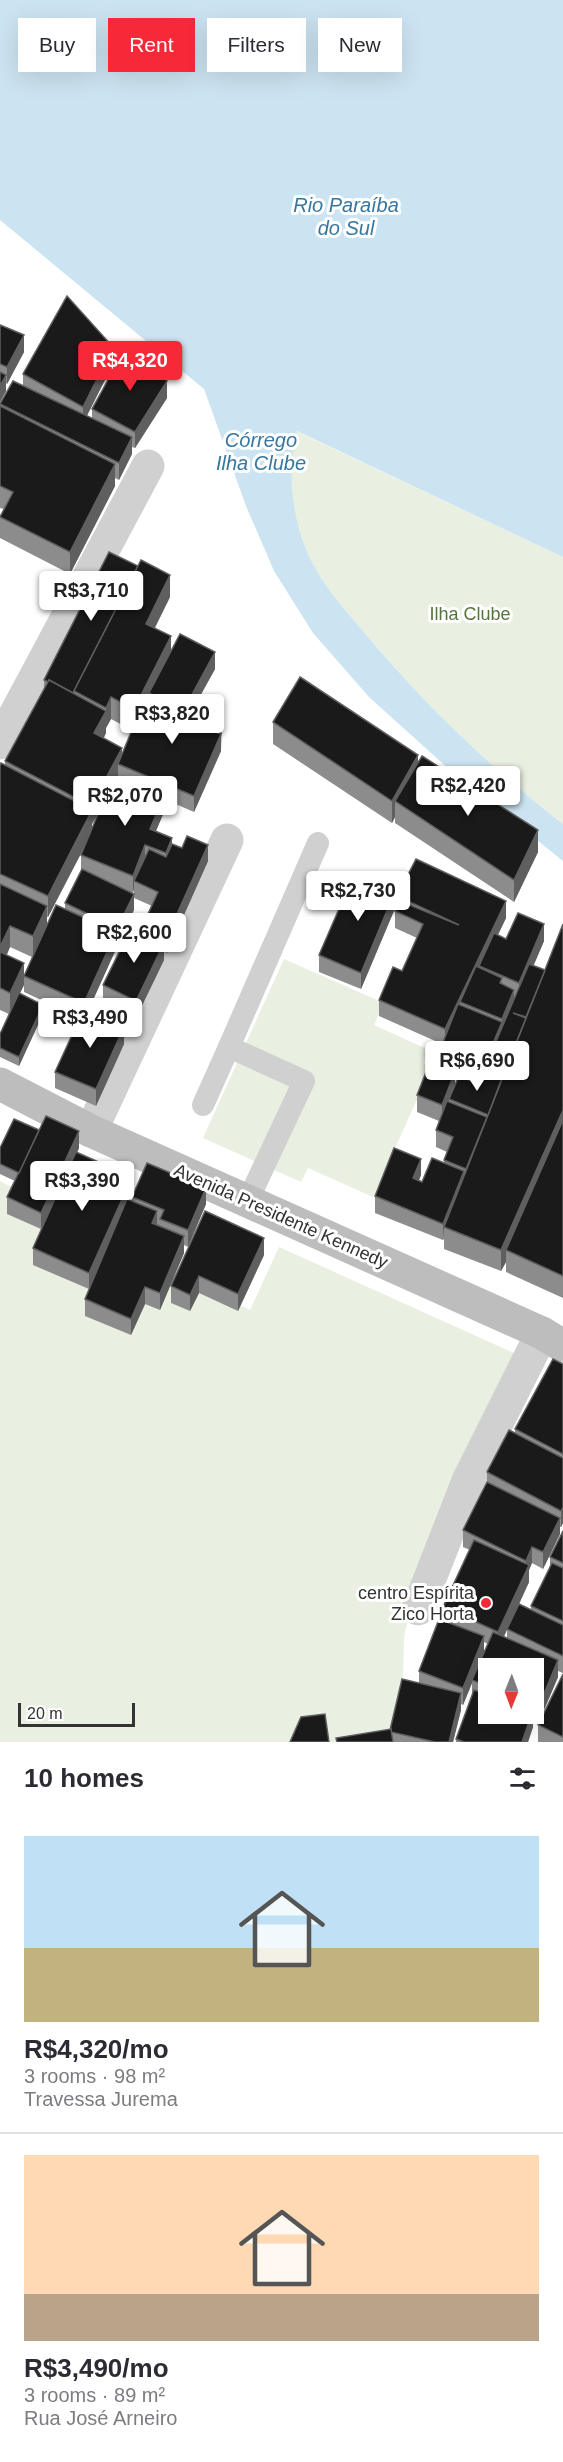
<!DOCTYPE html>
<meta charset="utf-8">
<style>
:root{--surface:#fff;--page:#f2f2f3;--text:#2b2b33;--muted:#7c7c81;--line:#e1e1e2;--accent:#f72838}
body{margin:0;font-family:Helvetica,sans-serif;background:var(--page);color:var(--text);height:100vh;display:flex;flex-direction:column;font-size:22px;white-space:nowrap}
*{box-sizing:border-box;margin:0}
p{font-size:20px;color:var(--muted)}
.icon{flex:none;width:33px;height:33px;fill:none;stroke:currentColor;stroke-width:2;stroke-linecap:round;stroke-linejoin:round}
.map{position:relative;height:1742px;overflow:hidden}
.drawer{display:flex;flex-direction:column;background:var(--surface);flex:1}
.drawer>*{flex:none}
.hud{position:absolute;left:18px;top:18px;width:528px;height:54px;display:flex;gap:12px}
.needle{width:39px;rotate:181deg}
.tools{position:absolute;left:478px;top:1658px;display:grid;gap:12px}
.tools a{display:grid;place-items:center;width:66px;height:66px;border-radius:0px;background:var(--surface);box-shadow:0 6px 24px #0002;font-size:30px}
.scale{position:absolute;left:18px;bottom:15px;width:117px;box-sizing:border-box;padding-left:6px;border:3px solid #333;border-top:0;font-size:16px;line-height:21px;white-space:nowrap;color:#333;-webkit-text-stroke:4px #fff;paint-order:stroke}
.price{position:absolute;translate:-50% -51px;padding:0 14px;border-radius:6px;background:#fff;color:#222;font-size:20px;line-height:39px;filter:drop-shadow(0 2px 3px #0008)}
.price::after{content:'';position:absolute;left:50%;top:36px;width:18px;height:14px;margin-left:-9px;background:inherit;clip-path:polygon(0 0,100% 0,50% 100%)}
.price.current{background:var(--accent);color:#fff}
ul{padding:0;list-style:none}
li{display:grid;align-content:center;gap:12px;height:318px;padding:0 24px}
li+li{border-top:2px solid var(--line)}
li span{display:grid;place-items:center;height:186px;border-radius:0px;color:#555}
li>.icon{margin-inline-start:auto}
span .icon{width:108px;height:108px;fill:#fffc;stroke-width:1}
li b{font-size:26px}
h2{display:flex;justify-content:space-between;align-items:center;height:72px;padding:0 24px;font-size:26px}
.tag{padding:0 21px;border-radius:0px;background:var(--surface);box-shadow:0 6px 24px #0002;font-size:21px;line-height:54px}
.tag.current{background:var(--accent);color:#fff}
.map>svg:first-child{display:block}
.green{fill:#e9f0e1}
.water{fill:#cce3f1}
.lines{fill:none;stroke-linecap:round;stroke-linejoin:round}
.lane{stroke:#d0d0d0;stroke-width:22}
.street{stroke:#d0d0d0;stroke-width:33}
.secondary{stroke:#bdbdbd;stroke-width:33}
.wall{fill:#8c8c8c;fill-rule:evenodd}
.shaded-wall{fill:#5f5f5f}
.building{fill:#1a1a1a;stroke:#5f5f5f;stroke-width:1.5}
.poi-dot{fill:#f72838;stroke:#fff;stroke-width:2}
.labels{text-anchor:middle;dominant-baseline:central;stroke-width:6;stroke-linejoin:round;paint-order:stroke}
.park-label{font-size:18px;fill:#56753a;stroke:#fff}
.street-label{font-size:18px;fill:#333;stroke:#fff}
.poi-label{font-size:18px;fill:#333;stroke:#fff;text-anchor:end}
.water-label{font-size:20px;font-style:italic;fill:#3677a0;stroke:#fff}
</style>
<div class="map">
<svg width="563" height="1742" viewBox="0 0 563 1742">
<rect width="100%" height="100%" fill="#fff"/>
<!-- green -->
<g class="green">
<path d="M296 431 563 557V824C492 769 426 706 368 637 349 614 327 591 313 564 300 540 289 499 290 472 291 458 294 444 296 431Z"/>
<polygon points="284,959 384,1003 374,1025 429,1050 423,1063 432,1066 373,1197 308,1168 301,1182 203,1138"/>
<polygon points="0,1181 250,1310 279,1247 523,1357 412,1602 404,1637 402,1712 390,1742 0,1742"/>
</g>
<!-- water -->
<path class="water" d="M0 0H563V557L297 431C286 474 292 524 313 564 327 591 349 614 368 637 426 706 492 769 563 824V861L451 771 369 697 313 633 274 571 246 506 204 389 0 220Z"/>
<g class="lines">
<!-- lane -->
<g class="lane">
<polyline points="203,1105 229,1047"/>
<polyline points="248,1200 304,1081 229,1047 318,843"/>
</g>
<!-- street -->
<g class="street">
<polyline points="0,743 148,466"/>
<polyline points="91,1131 227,840"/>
<polyline points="418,1609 468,1481 542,1333"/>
</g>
<!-- secondary -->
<polyline class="secondary" points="0,1084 91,1131 542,1333 563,1346"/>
</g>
<!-- wall -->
<g class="wall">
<polygon points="0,325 24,352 7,384 6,383 6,391 0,402"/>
<polygon points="113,364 87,416 92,418 92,409 167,398 135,448 132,447 132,454 119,480 115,478 115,486 70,574 0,538 0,517 4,509 0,508 0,403 23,386 23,374"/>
<path d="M170 597 155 628 171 652 215 669 195 705 222 733 221 735V751L194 812 164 799V812L156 831 172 844 208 861 167 953 164 951V960L136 1018 103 1002V985L143 933V925L152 906 134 898V888L133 893 134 910 117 945 116 944V949L88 1011 124 1044 96 1106 55 1088V1072L80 1018 24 992V985L20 993 43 1014 19 1066 0 1057V1034L9 1014 0 1010V766L5 765V761L44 689V680ZM111 719 132 730 122 754 104 738 106 733V728ZM100 811 92 828V824ZM85 846 81 855V871L65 903V910L47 926V917H48ZM10 947 32 957 24 976 7 955Z"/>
<polygon points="273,722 418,763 538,852 514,902 395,823 395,817 392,823 273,744"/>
<path d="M397 896 506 918 498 935 506 939 544 941 533 966 545 970 563 924V1298L506 1272V1262L501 1271 444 1249V1239L443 1240 375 1213V1196L421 1175 419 1180 422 1182 444 1163V1160L447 1152 436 1147V1130L439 1121 417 1112V1095L440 1066V1050L442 1044 379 1016V1000L402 971 417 938 395 928V911L397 906ZM455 1072 477 1081 476 1083 455 1086Z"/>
<polygon points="396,906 361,989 319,972 319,955"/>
<polygon points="39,1130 79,1148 77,1153 132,1193 129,1200 132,1201 132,1197 206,1204 188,1247 184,1245 184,1253 160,1310 145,1304 131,1335 85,1316 85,1299 89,1289 33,1265 33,1248 51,1207 41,1229 7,1214 7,1197 15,1181 0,1174 0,1148"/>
<polygon points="264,1255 238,1311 199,1293 190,1311 171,1303 171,1286"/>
<path d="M563 1364V1523L561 1527H560V1534L543 1569 532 1563 529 1570V1582L516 1611 531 1610V1606L550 1567V1557L563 1531V1673L558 1671V1677L538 1724 533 1722V1727L528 1742H456V1739L472 1696V1683L463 1705 461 1704V1710L453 1742H336V1738L390 1730 419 1683V1671L443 1621V1607L470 1550 463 1547V1530L487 1482V1472L515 1433V1429ZM507 1630V1638L504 1637ZM484 1642 488 1644 484 1653ZM489 1668H534V1713H489Z"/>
<polygon points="563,1674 563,1742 538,1742 538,1725"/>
</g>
<!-- shaded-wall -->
<g class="shaded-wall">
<polygon points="24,335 24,352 7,384 7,367"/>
<polygon points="113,347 113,364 83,423 83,407"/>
<polygon points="6,375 6,391 0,402 0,386"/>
<polygon points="167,381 167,398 135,448 135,432"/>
<polygon points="132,437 132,454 119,480 119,463"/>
<polygon points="115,464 115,486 70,574 70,552"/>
<polygon points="170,575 170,597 146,645 146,624"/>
<polygon points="171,636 171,657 149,693 149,700 134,730 134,709"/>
<polygon points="215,652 215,669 183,727 183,711"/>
<polygon points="111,697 111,719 106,728 106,733 94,755 94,733 106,712 106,708"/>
<polygon points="222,716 221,751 194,812 194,796 215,732"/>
<polygon points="122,748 122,765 118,764 118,776 92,824 92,832 48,917 48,896 91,814 91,806"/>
<polygon points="418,755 418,776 395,801 395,817 392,823 392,801"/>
<polygon points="164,796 164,812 150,845 150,829"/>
<polygon points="538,830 538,852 514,902 514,880"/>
<polygon points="172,838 172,854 166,870 166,853"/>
<polygon points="145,845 145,862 134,881 134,888 133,893 133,876"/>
<polygon points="208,845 208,861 167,953 167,936"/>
<polygon points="396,889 396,906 361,989 361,973"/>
<polygon points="134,894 134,910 117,945 117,928"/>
<polygon points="506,901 506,918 482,967 479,966 479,974 460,1002 460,1013 445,1045 445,1029"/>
<polygon points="47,906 47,928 33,957 33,936"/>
<polygon points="544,924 544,941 519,1000 519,983"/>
<polygon points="10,926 10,947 0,968 0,947"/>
<polygon points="116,932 116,949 84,1020 84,1003"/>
<polygon points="164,943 164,960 136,1018 136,1001"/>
<polygon points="24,963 24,985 10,1014 10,993"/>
<polygon points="514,990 514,1006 502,1036 502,1019"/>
<polygon points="43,1005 43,1014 19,1066 19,1057"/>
<polygon points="502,1022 502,1039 486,1065 486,1077 483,1083 483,1067"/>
<polygon points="124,1027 124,1044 96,1106 96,1089"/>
<polygon points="455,1072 455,1089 449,1099 449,1102 442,1122 442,1105"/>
<polygon points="563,1110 563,1132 506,1250 506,1262 501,1271 501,1250"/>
<polygon points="79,1131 79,1148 41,1229 41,1213"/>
<polygon points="421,1159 421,1175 413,1195 413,1178"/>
<polygon points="464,1171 464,1187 444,1227 443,1240 443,1224"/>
<polygon points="132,1177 132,1193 89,1290 89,1273"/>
<polygon points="206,1188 206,1204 188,1247 188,1230"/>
<polygon points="157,1211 157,1228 152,1223"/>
<polygon points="184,1236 184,1253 160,1310 160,1293"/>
<polygon points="264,1238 264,1255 238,1311 238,1294"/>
<polygon points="199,1276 199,1293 190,1311 190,1295"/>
<polygon points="145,1287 145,1304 131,1335 131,1319"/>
<polygon points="563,1507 563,1523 561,1527 561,1511"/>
<polygon points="560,1518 560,1534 543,1569 543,1552"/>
<polygon points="532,1547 532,1563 529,1570 529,1582 498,1649 498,1632 526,1573 526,1561"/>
<polygon points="484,1636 484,1653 472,1680 472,1683 463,1705 463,1688"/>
<polygon points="558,1660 558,1677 538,1724 538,1708"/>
<polygon points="461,1693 461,1710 453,1742 449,1742"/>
<polygon points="532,1713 533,1713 533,1727 528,1742 522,1742"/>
</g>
<!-- building -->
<g class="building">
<polygon points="67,296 113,347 83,407 23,374"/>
<polygon points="0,325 24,335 7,367 0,364"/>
<polygon points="125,349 167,381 135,432 92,409"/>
<polygon points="0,372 6,375 0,386"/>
<polygon points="13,381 132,437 119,463 0,404"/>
<polygon points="0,406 115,464 70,552 0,517 13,492 0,486"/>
<polygon points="109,552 138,566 73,693 49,680 48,682 44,680"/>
<polygon points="141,560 170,575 146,624 171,636 134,709 111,697 106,708 74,691"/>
<polygon points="180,634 215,652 183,711 149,693"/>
<polygon points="300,677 418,755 392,801 273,722"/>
<polygon points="49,680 106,711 94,733 122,748 91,806 5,761"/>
<polygon points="145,698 187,716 192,704 222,716 215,732 221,734 194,796 118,764"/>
<polygon points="422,756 538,830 514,880 395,801"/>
<polygon points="1,763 92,810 48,896 0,874 0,766"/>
<polygon points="114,775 164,796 150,829 172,838 166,853 145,845 133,876 81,855"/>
<polygon points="187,836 208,845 167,936 143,925 158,892 134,881 149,849 166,857 172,844 182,848"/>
<polygon points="416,859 506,901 445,1029 379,1000 393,967 402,971 423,924 395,911 400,901 459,925 397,896"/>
<polygon points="82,869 134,894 117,928 65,903"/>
<polygon points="355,872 396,889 361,973 319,955"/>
<polygon points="0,884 47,906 33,936 10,926 0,947"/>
<polygon points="56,905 116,932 84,1003 24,976"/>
<polygon points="518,913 544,924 519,983 479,966 494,933 506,939"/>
<polygon points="563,924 563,1110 501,1250 444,1227"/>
<polygon points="131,928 164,943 136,1001 103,985"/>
<polygon points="0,952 24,963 10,993 0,988"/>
<polygon points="529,964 545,970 526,1017 513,1013 526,1018 504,1073 486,1065"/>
<polygon points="476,966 502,978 500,983 514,990 502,1019 460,1002"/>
<polygon points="19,993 43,1005 19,1057 0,1048 0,1034"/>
<polygon points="458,1004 502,1022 483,1067 440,1050"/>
<polygon points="84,1009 124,1027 96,1089 55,1072"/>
<polygon points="430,1062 455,1072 442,1105 417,1095"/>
<polygon points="482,1069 502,1078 488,1115 449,1099 459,1076 476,1083"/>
<polygon points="447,1101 487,1117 466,1169 444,1160 453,1137 436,1130"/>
<polygon points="46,1116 79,1131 41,1213 7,1197"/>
<polygon points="14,1119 39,1130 19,1173 0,1164 0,1148"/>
<polygon points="563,1120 563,1276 506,1250"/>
<polygon points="394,1148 421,1159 413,1178 422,1182 432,1158 464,1171 443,1224 375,1196"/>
<polygon points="76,1152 132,1177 89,1273 33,1248"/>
<polygon points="147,1163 206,1188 188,1230 160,1219 164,1210 132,1197"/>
<polygon points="127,1199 157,1211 152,1223 184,1236 160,1293 145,1287 131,1319 85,1299"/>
<polygon points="205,1211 264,1238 238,1294 199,1276 190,1295 171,1286"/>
<polygon points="553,1359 563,1364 563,1454 515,1429"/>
<polygon points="509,1430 563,1458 563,1507 561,1511 487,1472"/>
<polygon points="487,1482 560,1518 543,1552 532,1547 526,1561 463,1530"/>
<polygon points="563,1531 563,1563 550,1557"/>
<polygon points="474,1540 529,1565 498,1632 443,1607"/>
<polygon points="552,1563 563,1568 563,1621 531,1606"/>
<polygon points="519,1604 563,1625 563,1656 507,1629"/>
<polygon points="439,1619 484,1636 463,1688 419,1671"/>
<polygon points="493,1632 558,1660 538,1708 534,1706 534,1668 489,1668 489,1687 472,1680"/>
<polygon points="563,1674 563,1737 538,1725"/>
<polygon points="402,1679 461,1693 449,1742 435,1742 391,1732 391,1729 390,1730"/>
<polygon points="474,1690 489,1695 489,1713 532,1713 522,1742 464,1742 456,1739"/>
<polygon points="325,1714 329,1742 290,1742 301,1717"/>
<polygon points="391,1729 393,1742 337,1742 336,1738"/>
</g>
<!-- markers -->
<circle class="poi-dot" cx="486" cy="1603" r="6"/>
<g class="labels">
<!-- park labels -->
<g class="park-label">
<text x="470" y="614">Ilha Clube</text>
</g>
<!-- street labels -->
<g class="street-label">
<text transform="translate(281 1216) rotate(24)">Avenida Presidente Kennedy</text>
</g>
<!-- poi labels -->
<g class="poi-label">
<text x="474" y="1593">centro Espírita<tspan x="474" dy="21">Zico Horta</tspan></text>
</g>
<!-- water labels -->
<g class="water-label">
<text x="346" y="205">Rio Paraíba<tspan x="346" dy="23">do Sul</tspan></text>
<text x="261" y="440">Córrego<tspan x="261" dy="23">Ilha Clube</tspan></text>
</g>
</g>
</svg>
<div class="tools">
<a><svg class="needle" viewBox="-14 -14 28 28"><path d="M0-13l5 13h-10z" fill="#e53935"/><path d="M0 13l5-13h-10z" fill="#7c7c81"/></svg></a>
</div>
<div class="scale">20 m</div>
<b class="price current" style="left:130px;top:392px">R$4,320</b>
<b class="price" style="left:91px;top:622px">R$3,710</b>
<b class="price" style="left:172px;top:745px">R$3,820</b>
<b class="price" style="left:468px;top:817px">R$2,420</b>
<b class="price" style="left:125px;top:827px">R$2,070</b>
<b class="price" style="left:358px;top:922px">R$2,730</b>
<b class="price" style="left:134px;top:964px">R$2,600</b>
<b class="price" style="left:90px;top:1049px">R$3,490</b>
<b class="price" style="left:477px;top:1092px">R$6,690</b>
<b class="price" style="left:82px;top:1212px">R$3,390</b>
<div class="hud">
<a class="tag">Buy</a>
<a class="tag current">Rent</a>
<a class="tag">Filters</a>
<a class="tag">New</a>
</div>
</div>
<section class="drawer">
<h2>10 homes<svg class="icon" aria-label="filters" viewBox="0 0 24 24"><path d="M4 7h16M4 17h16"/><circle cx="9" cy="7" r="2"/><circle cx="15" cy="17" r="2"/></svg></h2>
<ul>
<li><span style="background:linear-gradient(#bfe0f5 60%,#c2b280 0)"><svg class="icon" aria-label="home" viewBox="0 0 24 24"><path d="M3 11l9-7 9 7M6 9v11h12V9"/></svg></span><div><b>R$4,320/mo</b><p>3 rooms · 98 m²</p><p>Travessa Jurema</p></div></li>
<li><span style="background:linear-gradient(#ffd9b3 75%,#b9a48a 0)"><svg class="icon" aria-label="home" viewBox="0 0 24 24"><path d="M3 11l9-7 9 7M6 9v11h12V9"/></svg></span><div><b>R$3,490/mo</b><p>3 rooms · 89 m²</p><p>Rua José Arneiro</p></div></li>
</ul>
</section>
